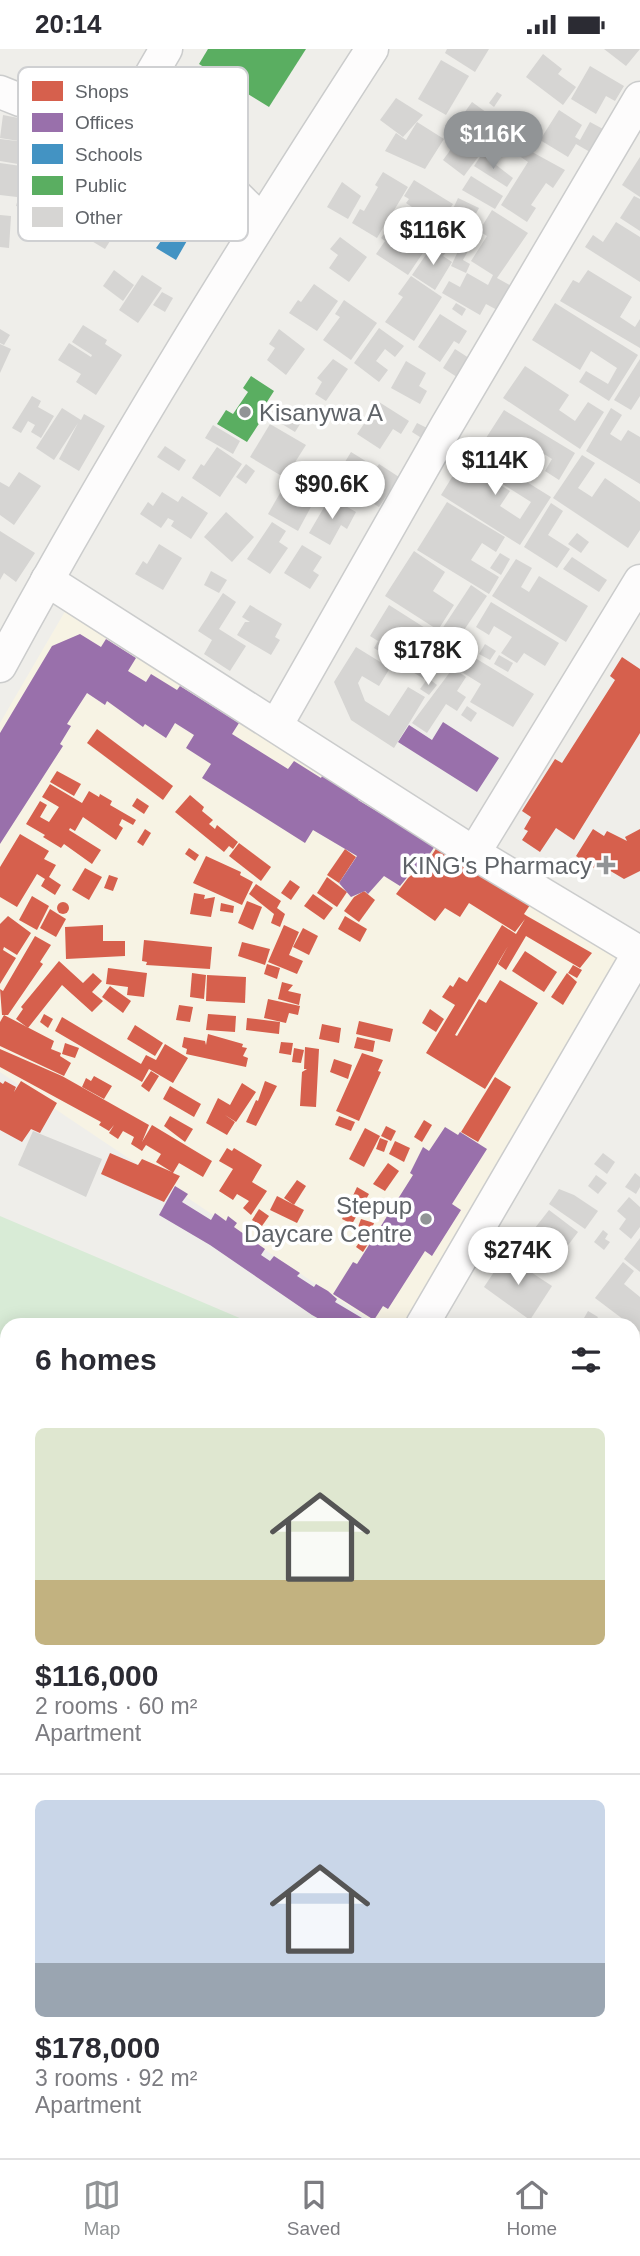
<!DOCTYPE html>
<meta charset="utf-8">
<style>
:root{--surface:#fff;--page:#f2f2f3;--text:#2b2b33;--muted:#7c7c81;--line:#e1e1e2;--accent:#919496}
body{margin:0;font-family:Arial,sans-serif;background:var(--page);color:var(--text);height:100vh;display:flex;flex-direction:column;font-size:26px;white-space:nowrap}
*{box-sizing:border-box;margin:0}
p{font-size:23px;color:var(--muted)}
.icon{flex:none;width:38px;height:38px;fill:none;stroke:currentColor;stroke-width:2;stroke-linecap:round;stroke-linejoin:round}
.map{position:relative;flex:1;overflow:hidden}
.panel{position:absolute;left:0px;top:1269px;width:640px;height:842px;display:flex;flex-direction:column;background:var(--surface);border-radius:21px 21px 0 0;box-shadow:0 4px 18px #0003}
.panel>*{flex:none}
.price{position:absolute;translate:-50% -60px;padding:0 16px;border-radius:24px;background:#fff;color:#222;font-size:23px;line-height:46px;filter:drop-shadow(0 2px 4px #0008)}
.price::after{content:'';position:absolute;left:50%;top:42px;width:21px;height:16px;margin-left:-10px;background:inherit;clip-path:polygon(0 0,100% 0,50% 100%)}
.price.current{background:var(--accent);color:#fff}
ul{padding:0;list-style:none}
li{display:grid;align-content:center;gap:14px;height:371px;padding:0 35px}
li+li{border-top:2px solid var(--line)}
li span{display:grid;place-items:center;height:217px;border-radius:10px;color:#555}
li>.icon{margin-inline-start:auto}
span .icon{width:126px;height:126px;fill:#fffc;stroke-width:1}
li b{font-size:30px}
h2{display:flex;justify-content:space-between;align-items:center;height:84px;padding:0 35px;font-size:30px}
.status{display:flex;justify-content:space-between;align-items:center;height:49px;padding:0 35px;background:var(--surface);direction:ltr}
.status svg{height:19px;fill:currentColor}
.menu{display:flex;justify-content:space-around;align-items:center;height:98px;border-top:2px solid var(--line);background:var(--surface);font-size:19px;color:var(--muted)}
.menu a{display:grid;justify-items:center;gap:4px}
.menu .current{color:var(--accent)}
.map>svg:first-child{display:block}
.commercial{fill:#f7f3e4}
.green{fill:#d8ebd6}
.shops{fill:#d6604d}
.offices{fill:#9970ab}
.schools{fill:#4393c3}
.public{fill:#5aae61}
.building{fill:#d6d5d3;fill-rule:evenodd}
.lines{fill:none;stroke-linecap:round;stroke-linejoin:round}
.minor-casing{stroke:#cbcccc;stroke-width:35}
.minor{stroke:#fdfcfc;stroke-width:32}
.poi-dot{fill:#919496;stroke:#fff;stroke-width:2.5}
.labels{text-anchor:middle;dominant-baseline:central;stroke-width:7;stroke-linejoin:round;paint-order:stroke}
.poi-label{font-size:24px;fill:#5f6368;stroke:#fff;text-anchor:end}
.key{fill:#fff;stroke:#cfd0d2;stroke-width:2}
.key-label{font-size:19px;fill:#5f6368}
</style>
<div class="status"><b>20:14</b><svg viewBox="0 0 49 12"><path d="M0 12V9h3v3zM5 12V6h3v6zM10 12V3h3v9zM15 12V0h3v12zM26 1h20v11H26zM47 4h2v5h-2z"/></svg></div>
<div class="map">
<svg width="640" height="2109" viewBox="0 0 640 2109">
<rect width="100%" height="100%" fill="#efeeea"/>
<!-- commercial -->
<polygon class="commercial" points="67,559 624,908 408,1276 377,1276 0,1023 0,674"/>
<!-- green -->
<polygon class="green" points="0,1167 249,1273 7,1276 7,1488 0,1485"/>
<!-- shops -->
<g class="shops">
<polygon points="622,608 640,620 640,684 574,791 556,779 540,803 522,791 528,782 524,780 531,768 522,762 555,710 562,714 615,631 610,627"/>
<polygon points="97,680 173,737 163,751 87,694"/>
<polygon points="57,722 81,735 74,747 50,733"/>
<polygon points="50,735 82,754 89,742 99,748 100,745 112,752 110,756 136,771 133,776 122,770 119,776 123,779 116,791 83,768 75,782 70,779 69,781 101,801 92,815 64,795 61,799 43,788 45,786 26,775 40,752 47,756 40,768 49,773 59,758 42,748"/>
<polygon points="190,746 204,758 202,762 213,771 209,775 215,780 217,776 238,793 233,800 229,797 224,803 175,763"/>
<polygon points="137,749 149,757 144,765 132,757"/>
<polygon points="145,780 151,784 143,797 137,793"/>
<polygon points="593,780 604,787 607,782 627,792 625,788 640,780 640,822 624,830 597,814 594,819 576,807"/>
<polygon points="20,785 49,802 44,810 56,816 49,828 61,836 55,846 41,837 45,830 37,825 17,858 0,848 0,818"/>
<polygon points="239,794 271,818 261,832 229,807"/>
<polygon points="437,798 530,856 524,865 527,867 592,904 580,919 526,887 506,921 498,915 508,897 455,986 457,987 479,950 486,954 500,931 538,954 485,1040 426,1004 455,956 442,948 450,936 453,938 459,928 467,933 502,876 516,885 525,870 515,883 469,854 460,868 445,859 435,872 396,845 408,829 416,822 420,825"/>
<polygon points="189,799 199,806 195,812 185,805"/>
<polygon points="345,800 356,808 339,834 327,826"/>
<polygon points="206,807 241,823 240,826 253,833 242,856 193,834"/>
<polygon points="85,819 102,828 89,851 72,841"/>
<polygon points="109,826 118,829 113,842 104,839"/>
<polygon points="327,828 347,843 337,858 317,844"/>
<polygon points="290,831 300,838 291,851 281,844"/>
<polygon points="256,835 281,852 277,859 285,865 280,878 271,874 274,865 249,845"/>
<polygon points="364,842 375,851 359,873 344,862 354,848"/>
<polygon points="194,844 205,846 204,850 215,848 211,868 190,865"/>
<polygon points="313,845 333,859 324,871 304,857"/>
<polygon points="32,847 49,857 37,881 19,871"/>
<polygon points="247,852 262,858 253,881 238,874"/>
<circle cx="63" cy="859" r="6"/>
<polygon points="221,854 234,857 233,864 220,862"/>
<polygon points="50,860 66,870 56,888 40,879"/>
<polygon points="8,867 31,884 17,906 4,898 3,901 16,909 0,935 0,875"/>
<polygon points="345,867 367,880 360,893 338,880"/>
<polygon points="103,876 103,892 125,892 125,907 66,910 65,878"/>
<polygon points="284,876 299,883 289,906 303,912 297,925 268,913"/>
<polygon points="303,879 318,887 309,906 293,898"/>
<polygon points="35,887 51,896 40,913 43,915 8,966 2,966 0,940 3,942"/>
<polygon points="144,891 212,898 210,920 146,916 147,913 142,912"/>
<polygon points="242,893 270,900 265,916 238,907"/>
<polygon points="525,902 557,923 544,943 512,922"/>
<polygon points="59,912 83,934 93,924 102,932 92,943 103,952 92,963 62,936 28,979 16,970 23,960 21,958"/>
<polygon points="267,915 280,919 277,930 264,925"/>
<polygon points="573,916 582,921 577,929 568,924"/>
<polygon points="108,919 147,924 144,948 127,946 128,938 106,935"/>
<polygon points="192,924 206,926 204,950 190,948"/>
<polygon points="567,924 577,933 563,956 551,948"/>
<polygon points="207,926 246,928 245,954 206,952"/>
<polygon points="282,933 293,936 288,942 301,945 299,956 278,950"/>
<polygon points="110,937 131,952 123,964 102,948"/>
<polygon points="268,950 300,957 298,966 289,964 286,974 264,969"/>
<polygon points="179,956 193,958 190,973 176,971"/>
<polygon points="430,960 444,970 436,983 422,974"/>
<polygon points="44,965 53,970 48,979 40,973"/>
<polygon points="208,965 236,967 235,983 206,981"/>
<polygon points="4,966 54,992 51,1000 61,1004 60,1007 71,1014 64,1027 0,997 0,973"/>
<polygon points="62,968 141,1015 146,1006 156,1011 165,995 188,1009 173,1034 149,1020 142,1033 55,982"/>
<polygon points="247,969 280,973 279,985 246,981"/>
<polygon points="359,972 393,980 390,993 356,985"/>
<polygon points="322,975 341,979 339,994 319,990"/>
<polygon points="135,976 163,994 155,1007 127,990"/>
<polygon points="208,985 243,995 242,998 247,999 243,1007 248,1009 246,1018 186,1005 187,1000 182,998 184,988 205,992 206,996"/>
<polygon points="357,988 375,992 373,1003 354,999"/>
<polygon points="281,993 293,994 291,1006 279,1004"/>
<polygon points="65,994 79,999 75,1009 62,1005"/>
<polygon points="305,998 319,1000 316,1058 300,1057 302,1023 307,1020 304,1020"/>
<polygon points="294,999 304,1001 301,1014 292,1013"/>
<polygon points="0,1000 62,1027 149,1076 142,1093 152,1076 212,1112 203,1128 179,1114 173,1124 180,1127 164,1153 101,1125 110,1104 138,1116 142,1110 172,1123 156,1113 161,1105 146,1096 142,1102 131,1095 134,1088 123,1082 118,1090 109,1084 114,1076 109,1082 99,1076 101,1073 0,1018"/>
<polygon points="362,1004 383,1011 378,1022 381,1023 359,1072 336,1062"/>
<polygon points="334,1010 352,1016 348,1030 330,1023"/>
<polygon points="151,1022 159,1027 149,1043 141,1037"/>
<polygon points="94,1027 112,1037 104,1050 82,1038 86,1029 91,1032"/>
<polygon points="495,1028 511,1038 478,1093 461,1083"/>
<polygon points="5,1032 16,1038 14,1043 21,1032 57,1054 40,1084 31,1080 22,1093 0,1081 0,1033 3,1035"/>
<polygon points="265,1032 277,1037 256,1077 246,1073 256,1051 258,1052"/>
<polygon points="242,1034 256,1043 236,1073 225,1066 235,1073 227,1086 206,1074 218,1049 230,1056"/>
<polygon points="170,1037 201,1055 194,1068 163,1050"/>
<polygon points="170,1067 193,1080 185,1093 164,1077"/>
<polygon points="339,1067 355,1073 351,1082 335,1076"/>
<polygon points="424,1071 432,1076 422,1093 414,1088"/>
<polygon points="386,1077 396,1082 391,1092 381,1087"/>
<polygon points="365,1079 380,1087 364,1118 349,1110"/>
<polygon points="380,1089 388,1092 384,1103 376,1100"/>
<polygon points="395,1092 410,1099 404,1113 389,1105"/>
<polygon points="227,1099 232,1102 234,1099 262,1116 252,1133 267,1142 251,1166 243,1159 249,1152 237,1145 233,1151 219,1142 233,1120 219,1112"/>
<polygon points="388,1114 399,1122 385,1142 373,1135"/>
<polygon points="297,1131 306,1137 294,1156 284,1149"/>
<polygon points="357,1138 369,1145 352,1175 342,1170"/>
<polygon points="277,1147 304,1161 297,1174 270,1161"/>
<polygon points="371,1153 379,1158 374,1167 365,1162"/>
<polygon points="259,1160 269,1167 262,1177 252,1171"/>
<polygon points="361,1170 374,1174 368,1190 363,1188 370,1192 363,1203 356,1198 363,1188 355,1186"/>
</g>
<!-- offices -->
<g class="offices">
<polygon points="80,585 101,598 106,590 136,609 128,622 146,633 151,625 177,641 180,637 239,674 232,685 288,720 294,712 321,729 323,725 361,746 358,751 435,797 429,806 431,807 420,824 414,820 400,837 384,827 368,845 365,842 351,848 339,834 357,807 313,781 305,794 202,729 211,715 186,699 194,686 175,674 166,689 145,675 143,678 107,652 105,656 87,644 67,675 71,677 60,695 63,697 0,795 0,684 52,597"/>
<polygon points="443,673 499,709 477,743 398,693 409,676 432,691"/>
<polygon points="445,1078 458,1086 460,1083 487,1100 452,1155 461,1161 432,1207 425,1202 388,1260 383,1257 374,1271 333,1245 353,1213 357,1215 413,1126 410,1124 423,1098 429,1102"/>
<polygon points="175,1137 188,1145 182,1153 211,1171 215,1164 226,1172 228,1167 237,1174 234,1178 265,1200 261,1206 270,1212 274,1207 300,1224 297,1227 314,1238 316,1235 328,1242 337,1250 335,1253 362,1269 360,1272 370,1276 330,1276 312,1266 210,1196 159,1166"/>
<polygon points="7,1518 7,1556 6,1558 0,1556 0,1535"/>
</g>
<!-- schools -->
<g class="schools">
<polygon points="157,115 230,158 225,165 240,174 229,193 196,176 176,211 156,199 161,192 139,178 148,163 156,168 160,161 174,169 176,165 181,167 187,157 146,133"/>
<polygon points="7,1853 7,1941 0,1941 0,1872"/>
</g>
<!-- public -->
<g class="public">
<polygon points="208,0 306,0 269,58 199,15"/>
<polygon points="251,327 274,342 258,367 262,370 247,393 217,375 226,361 233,365 248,343 243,339"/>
</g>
<!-- building -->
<g class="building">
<polygon points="447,0 489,0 475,23 445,4"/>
<polygon points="604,0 640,0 626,17"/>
<polygon points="543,5 562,20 558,25 576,38 563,56 526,28"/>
<polygon points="441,11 469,27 446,66 418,50"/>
<polygon points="590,17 624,37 615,52 606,47 596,65 571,50"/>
<polygon points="497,43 502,46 494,58 489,54"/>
<polygon points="396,49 423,66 403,88 380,71"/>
<polygon points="472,53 501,74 484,98 461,82 469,71 462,67"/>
<polygon points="559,61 582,76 575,88 580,91 590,73 603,80 590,103 576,95 568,108 540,91"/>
<polygon points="3,66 49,75 45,97 39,96 36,118 0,112 0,90 25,93 0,89"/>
<polygon points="417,73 444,90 425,120 385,102 396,84 406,91"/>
<polygon points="511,80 532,94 527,100 507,86"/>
<polygon points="460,88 481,104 464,127 443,111"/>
<polygon points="523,98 565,121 553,139 546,134 531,156 536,159 527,173 501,156 528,113 518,106"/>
<polygon points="482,105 513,129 507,138 474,117"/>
<polygon points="640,108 640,148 622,136"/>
<polygon points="0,114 21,117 17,148 0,146"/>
<polygon points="383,123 408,138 393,163 433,189 408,226 376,205 385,192 381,189 388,180 384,177 377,189 352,174 360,160 364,162 378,138 375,136"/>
<polygon points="471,127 503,147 495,160 462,141"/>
<polygon points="24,128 32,130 25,159 16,157"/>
<polygon points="414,131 453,155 433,186 415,174 421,164 406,154 409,150 404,147"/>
<polygon points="342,133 361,147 348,170 327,158"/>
<polygon points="634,147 640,150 640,182 620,169"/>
<polygon points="458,149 479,159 459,197 440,188"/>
<polygon points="111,156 127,165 105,200 90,191"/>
<polygon points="492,161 528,184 497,229 513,238 499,262 486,255 480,266 442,244 449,232 460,238 467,224 488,236 493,226 471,212 487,187 479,182"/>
<polygon points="0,166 11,167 9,199 0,198"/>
<polygon points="616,173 640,188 640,233 585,198 593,186 603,193"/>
<polygon points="340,188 367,208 349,233 329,219 338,206 330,200"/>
<polygon points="434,194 447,202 443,207 452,213 435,241 412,226"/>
<polygon points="460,198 468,202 463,211 470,215 466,224 451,217"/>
<polygon points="114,221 134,236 123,252 103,237"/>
<polygon points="588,221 632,248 620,268 635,278 640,270 640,299 560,252 573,231 579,234"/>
<polygon points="142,226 162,239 138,274 119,261"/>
<polygon points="411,227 442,248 414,292 385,273 403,248 398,245"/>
<polygon points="314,235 338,252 317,282 289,264 298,251 301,253"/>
<polygon points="162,243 173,249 165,263 153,256"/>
<polygon points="344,251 377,274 351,311 323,291 340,268 335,265"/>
<polygon points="456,254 466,260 462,267 452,260"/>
<polygon points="555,254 638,306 609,352 579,333 586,322 608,335 617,319 591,302 580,321 532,291"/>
<polygon points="440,265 467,282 459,295 454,292 440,313 418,298"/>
<polygon points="83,276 107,291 105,295 122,306 96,346 76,333 81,325 58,311 69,294 91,308 92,306 72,293"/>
<polygon points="379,279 404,297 395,308 385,300 376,312 388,321 379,333 354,314"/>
<polygon points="0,280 10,286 4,296 0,294"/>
<polygon points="279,280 305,300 286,326 267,311 275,299 269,295"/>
<polygon points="0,295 11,300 0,324"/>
<polygon points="455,300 472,311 460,330 443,319"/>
<polygon points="333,310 348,320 326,352 315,345 322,333 317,329"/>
<polygon points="640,310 640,347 631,361 614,351"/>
<polygon points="406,312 426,324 419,337 427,342 420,355 391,339"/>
<polygon points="525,317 569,346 559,361 575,372 588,353 604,363 580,400 503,349"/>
<polygon points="32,347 41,352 38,358 54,367 41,389 31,383 35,376 28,372 21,384 12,379"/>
<polygon points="379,353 409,372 401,385 393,380 380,400 357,385"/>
<polygon points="62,359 81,371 84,365 105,377 79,422 59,410 78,374 54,411 36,399"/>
<polygon points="611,359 622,366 610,385 621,392 628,381 640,388 640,435 586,402"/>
<polygon points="291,361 304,369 295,383 282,375"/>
<polygon points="504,361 575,404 559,431 545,422 552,410 541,403 531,418 486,389"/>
<polygon points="417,374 429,380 423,390 412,383"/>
<polygon points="270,375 306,396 285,429 250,408"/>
<polygon points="213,376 240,392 233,405 205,389"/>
<polygon points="165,397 186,411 179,422 157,408"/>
<polygon points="217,398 242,415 220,448 192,429 201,415 204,417"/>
<polygon points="351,403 372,416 364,429 368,431 379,415 399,428 379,458 334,431"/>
<polygon points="479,403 551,448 520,496 441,446 462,412 510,442 500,457 520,470 531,453 471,415"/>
<polygon points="582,406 595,414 578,439 592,448 605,429 640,453 640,481 628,499 553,449"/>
<polygon points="246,415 255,422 246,435 236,428"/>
<polygon points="19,423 41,437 14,476 0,466 0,433 9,438"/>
<polygon points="291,425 320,441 298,482 268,465"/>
<polygon points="162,443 178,453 182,447 208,464 191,490 171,477 174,472 168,469 161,479 140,465 148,453 153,457"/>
<polygon points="330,448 356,463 347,480 341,476 330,496 309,484"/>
<polygon points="447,453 505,488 496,503 482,494 471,511 499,528 489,545 417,501"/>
<polygon points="551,454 563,462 548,486 570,500 557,519 524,498"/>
<polygon points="226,463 254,488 232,513 204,488"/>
<polygon points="272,473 286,482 279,493 288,499 270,525 247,510"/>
<polygon points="0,482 35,504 16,533 4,524 0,531"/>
<polygon points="577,484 589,493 581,504 568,495"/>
<polygon points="159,495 182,509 163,541 135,525 143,512 147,515"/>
<polygon points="302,496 322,508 313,522 319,526 310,540 284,524"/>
<polygon points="414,502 445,523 433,542 454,556 438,581 385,547"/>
<polygon points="500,504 510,510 501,526 490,519"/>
<polygon points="572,508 607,531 599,543 563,520"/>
<polygon points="516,510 532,519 521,538 529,543 539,527 588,557 566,593 492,547"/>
<polygon points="211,522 227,531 219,544 204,536"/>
<polygon points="471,536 487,547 458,590 442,580"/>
<polygon points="223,544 236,553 219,580 246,597 230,622 204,605 212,591 198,582"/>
<polygon points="491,553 559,594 545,617 524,604 517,614 501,604 512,588 494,577 489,586 476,578"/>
<polygon points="250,556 282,575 275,588 280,591 271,606 237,586 245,573 250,573 242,568"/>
<path d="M389 556 444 591 424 630 374 599 378 592 370 587ZM399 577 397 583 426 601 423 607 393 588Z"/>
<polygon points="447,593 459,602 453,612 441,603"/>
<polygon points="485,595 496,602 490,611 479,605"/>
<polygon points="356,598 390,619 379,637 362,627 358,634 365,652 389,667 408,638 425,648 394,699 351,671 334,633"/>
<polygon points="462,601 534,645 513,678 470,653 481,635 452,617"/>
<polygon points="499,606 513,614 508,623 494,615"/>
<polygon points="453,619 466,628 457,642 466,648 457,662 446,655 427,684 412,674"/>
<polygon points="428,629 437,636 429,646 420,640"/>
<polygon points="467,657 477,664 471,673 461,666"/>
<polygon points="33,1082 102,1110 86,1148 18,1116"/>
<polygon points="603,1104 615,1113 607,1125 594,1115"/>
<polygon points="635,1124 640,1128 640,1138 636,1145 625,1138"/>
<polygon points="596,1126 607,1134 598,1145 588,1137"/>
<polygon points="559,1140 574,1146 598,1162 585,1180 549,1155"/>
<polygon points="629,1148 640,1158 640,1178 631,1190 619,1180 626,1170 617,1162"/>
<polygon points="549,1161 578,1183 547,1224 517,1202"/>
<polygon points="603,1181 608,1185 605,1190 610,1193 604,1201 594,1193"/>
<polygon points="640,1189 640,1223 624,1210"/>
<polygon points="504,1208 508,1208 552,1237 530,1271 484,1238"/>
<polygon points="623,1213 634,1222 624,1235 640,1248 640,1283 595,1249"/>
<polygon points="588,1262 598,1268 593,1276 580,1276"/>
<polygon points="640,1439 640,1480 634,1476 634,1458"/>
<polygon points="640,1486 640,1522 639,1524 634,1520 634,1496"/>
<polygon points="634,1574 640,1578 640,1638 634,1634"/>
<polygon points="0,1671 7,1675 7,1707 0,1703"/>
<polygon points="634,1686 640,1690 640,1748 634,1743"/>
<polygon points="640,1919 640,1991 637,1983 634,1984 634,1925"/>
<polygon points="640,1992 640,2013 634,2015 634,1994"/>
<polygon points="640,2017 640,2103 638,2103 634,2087 634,2019"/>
<polygon points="206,2104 214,2104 215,2109 185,2109"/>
<polygon points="223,2104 309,2104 311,2109 224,2109"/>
<polygon points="398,2104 444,2104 433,2109 391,2109"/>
<polygon points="504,2104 533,2104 535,2109 505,2109"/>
<polygon points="544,2104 582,2104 584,2109 546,2109"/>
<polygon points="593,2104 631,2104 633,2109 594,2109"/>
</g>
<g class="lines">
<defs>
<g id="minor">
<polyline points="0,43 20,51 123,74 164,99 211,122 261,171"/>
<polyline points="123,74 166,0"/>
<polyline points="47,531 474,804 639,903"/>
<path d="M0 617C114 406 242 201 372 0"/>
<polyline points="277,675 447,376 640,49"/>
<polyline points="474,804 640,532"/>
<polyline points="422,1276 640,902"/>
<polyline points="634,1388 640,1377"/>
<polyline points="0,1615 7,1619"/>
<polyline points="634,1660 640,1665"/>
<polyline points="634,1808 640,1797"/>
<polyline points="634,1872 640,1884"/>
<polyline points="0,2003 7,2002"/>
<polyline points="0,2101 7,2075"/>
<polyline points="78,2104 79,2109"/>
<polyline points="330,2104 332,2109"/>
</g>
</defs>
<!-- minor casing -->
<use href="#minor" class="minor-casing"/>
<!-- minor -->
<use href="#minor" class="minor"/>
</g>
<!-- markers -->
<g class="poi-dot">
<circle cx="245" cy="363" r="7"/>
<path d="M602.5 805.5h7v7h7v7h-7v7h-7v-7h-7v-7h7z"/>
<circle cx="426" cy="1170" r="7"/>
</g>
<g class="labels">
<!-- poi labels -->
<g class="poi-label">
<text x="259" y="363" text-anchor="start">Kisanywa A</text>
<text x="592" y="816">KING's Pharmacy</text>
<text x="412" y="1156">Stepup<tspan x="412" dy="28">Daycare Centre</tspan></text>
</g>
</g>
<!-- legend -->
<rect x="18" y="18" width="230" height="174" rx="10" class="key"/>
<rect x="32" y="32" width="31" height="20" fill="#d6604d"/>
<rect x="32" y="64" width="31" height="19" fill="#9970ab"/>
<rect x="32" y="95" width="31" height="20" fill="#4393c3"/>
<rect x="32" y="127" width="31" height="19" fill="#5aae61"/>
<rect x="32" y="158" width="31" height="20" fill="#d6d5d3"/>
<g class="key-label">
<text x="75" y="49">Shops</text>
<text x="75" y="80">Offices</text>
<text x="75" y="112">Schools</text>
<text x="75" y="143">Public</text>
<text x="75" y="175">Other</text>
</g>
</svg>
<b class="price current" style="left:493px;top:122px">$116K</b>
<b class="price" style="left:433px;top:218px">$116K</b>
<b class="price" style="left:495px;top:448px">$114K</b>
<b class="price" style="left:332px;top:472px">$90.6K</b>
<b class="price" style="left:428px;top:638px">$178K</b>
<b class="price" style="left:518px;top:1238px">$274K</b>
<section class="panel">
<h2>6 homes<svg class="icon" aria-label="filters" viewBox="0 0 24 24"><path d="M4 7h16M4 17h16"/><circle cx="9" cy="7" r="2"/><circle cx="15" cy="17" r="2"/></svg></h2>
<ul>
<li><span style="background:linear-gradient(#dfe7d0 70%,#c2b280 0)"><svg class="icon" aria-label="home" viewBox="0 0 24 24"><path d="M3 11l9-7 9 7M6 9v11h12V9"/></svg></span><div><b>$116,000</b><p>2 rooms · 60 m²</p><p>Apartment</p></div></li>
<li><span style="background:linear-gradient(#c9d6e8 75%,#9aa5b1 0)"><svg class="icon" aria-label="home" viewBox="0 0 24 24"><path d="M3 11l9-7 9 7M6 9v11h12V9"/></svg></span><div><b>$178,000</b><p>3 rooms · 92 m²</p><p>Apartment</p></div></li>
</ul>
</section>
</div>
<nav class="menu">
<a class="current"><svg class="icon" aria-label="map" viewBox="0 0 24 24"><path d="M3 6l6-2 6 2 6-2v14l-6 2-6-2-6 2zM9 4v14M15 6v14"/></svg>Map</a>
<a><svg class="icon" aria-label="saved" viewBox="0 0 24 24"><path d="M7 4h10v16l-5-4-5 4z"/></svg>Saved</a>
<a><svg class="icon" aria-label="home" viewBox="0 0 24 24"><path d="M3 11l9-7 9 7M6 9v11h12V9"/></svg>Home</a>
</nav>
